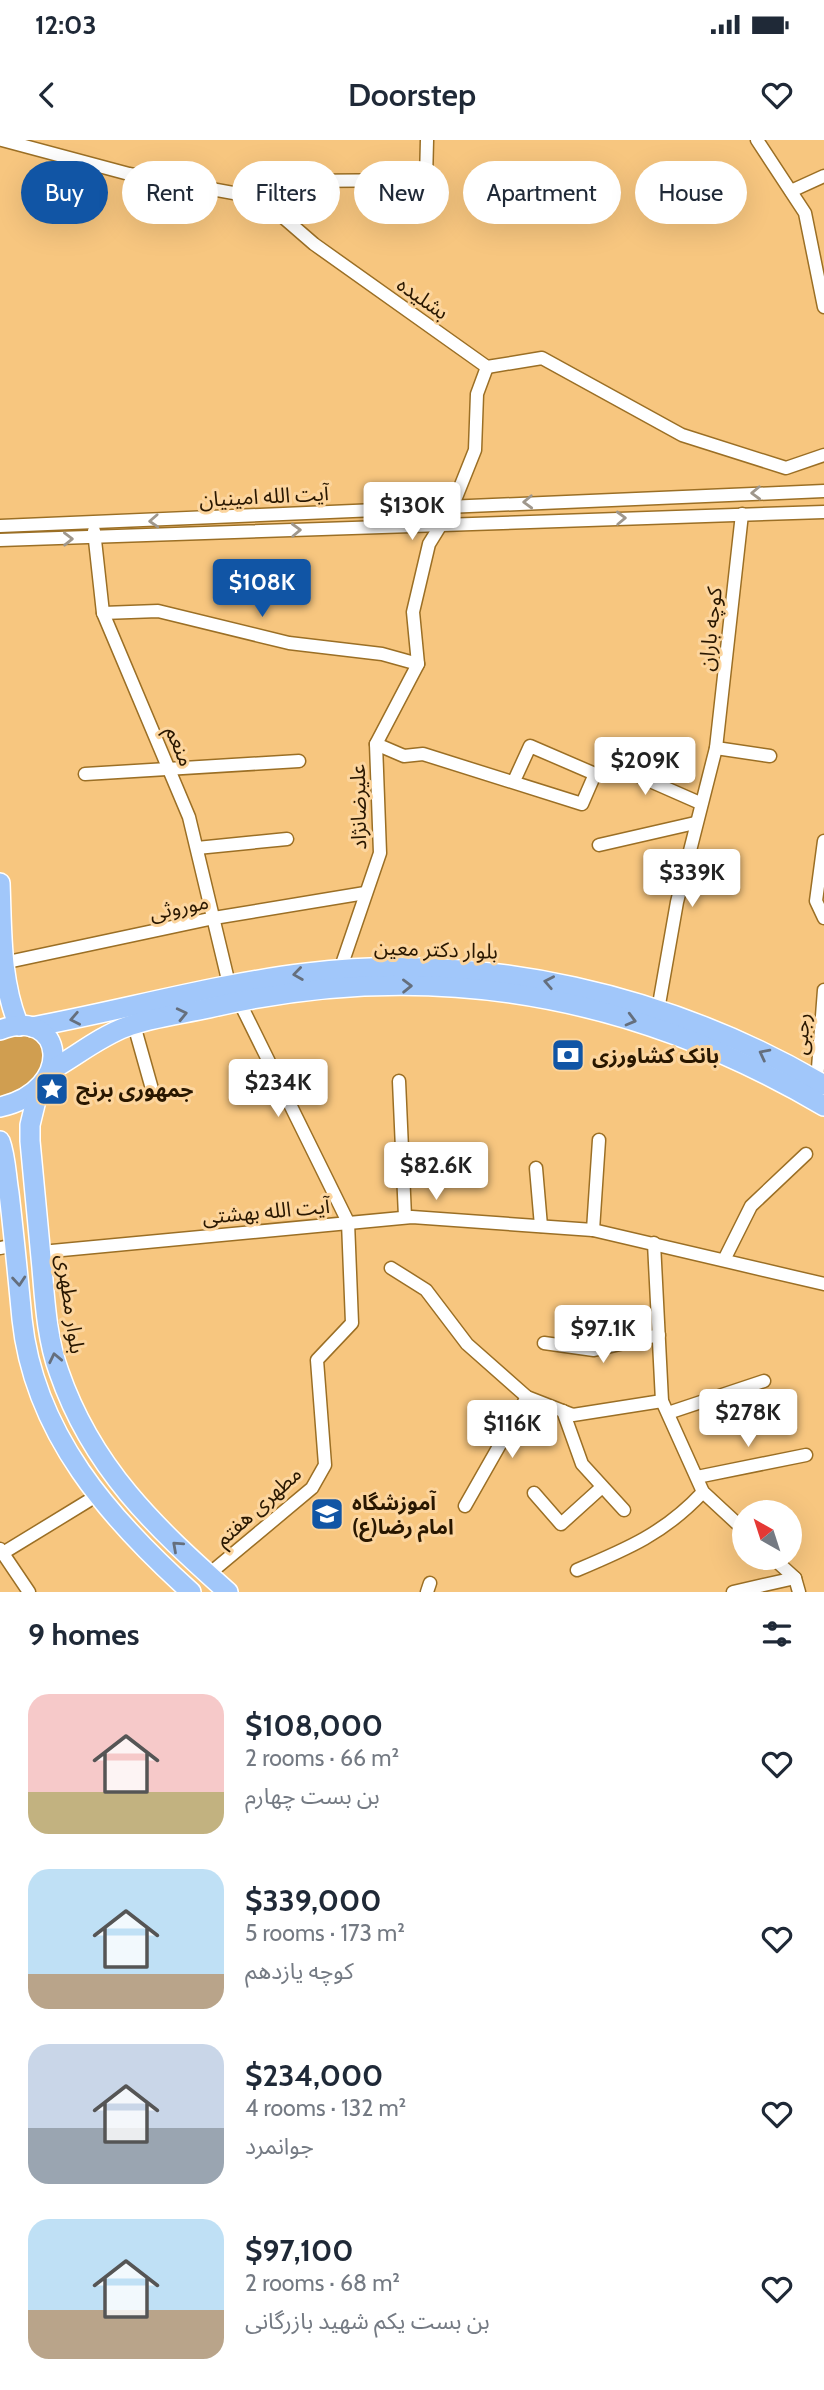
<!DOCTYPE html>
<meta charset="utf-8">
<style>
:root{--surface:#fff;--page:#f6f6f7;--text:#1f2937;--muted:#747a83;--accent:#1155a5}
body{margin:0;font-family:Cabin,"Noto Sans Arabic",sans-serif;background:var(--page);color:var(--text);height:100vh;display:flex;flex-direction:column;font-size:26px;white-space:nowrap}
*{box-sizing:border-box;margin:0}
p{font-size:23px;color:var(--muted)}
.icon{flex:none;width:38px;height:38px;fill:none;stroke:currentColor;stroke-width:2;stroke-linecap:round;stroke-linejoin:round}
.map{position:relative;height:1452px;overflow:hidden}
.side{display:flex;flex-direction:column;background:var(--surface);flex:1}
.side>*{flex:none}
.hud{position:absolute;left:21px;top:21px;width:782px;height:63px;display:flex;gap:14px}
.needle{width:46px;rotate:321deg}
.controls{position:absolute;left:732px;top:1360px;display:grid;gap:14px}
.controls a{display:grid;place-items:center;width:70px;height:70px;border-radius:50%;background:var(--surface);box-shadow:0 7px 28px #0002;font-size:35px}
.price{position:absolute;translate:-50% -60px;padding:0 16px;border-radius:7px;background:#fff;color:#222;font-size:23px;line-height:46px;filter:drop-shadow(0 2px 4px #0008)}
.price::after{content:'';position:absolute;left:50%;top:42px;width:21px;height:16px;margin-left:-10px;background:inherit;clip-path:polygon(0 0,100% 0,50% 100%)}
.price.selected{background:var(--accent);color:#fff}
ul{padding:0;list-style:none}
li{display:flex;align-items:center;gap:21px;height:175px;padding:0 28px}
li span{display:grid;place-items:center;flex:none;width:196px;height:140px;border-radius:21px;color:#555}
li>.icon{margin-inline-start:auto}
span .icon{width:84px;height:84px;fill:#fffc;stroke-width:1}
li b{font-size:30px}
h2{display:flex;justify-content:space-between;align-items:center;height:84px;padding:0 28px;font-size:30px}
.tag{padding:0 24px;border-radius:32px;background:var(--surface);box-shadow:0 7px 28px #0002;font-size:24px;line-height:63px}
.tag.selected{background:var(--accent);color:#fff}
.status{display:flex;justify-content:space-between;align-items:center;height:49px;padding:0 35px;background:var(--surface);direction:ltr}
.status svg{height:19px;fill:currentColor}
header{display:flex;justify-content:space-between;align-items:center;height:91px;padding:0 28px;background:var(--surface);font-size:32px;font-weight:600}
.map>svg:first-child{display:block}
.green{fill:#d09e50}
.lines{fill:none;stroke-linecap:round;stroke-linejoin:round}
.street-casing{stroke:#9b6f25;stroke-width:15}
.primary-casing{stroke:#fff;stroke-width:22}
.street{stroke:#fff;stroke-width:12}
.primary{stroke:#a1c7fa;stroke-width:19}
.oneway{stroke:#9f978c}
.oneway2{stroke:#656f7d}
.labels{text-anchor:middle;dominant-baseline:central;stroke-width:6;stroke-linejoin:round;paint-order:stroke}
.street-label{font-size:21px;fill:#291700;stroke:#fcd59e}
.poi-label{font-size:21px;font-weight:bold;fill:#291700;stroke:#fcd59e;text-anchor:start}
</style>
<div class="status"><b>12:03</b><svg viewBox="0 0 49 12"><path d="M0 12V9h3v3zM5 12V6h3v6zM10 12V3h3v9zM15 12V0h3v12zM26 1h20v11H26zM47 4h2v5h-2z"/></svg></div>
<header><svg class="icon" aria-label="back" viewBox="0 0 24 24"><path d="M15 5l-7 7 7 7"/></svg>Doorstep<svg class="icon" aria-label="heart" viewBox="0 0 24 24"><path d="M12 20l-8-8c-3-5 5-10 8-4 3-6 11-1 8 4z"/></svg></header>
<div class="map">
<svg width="824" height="1452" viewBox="0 0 824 1452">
<rect width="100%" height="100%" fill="#f7c67f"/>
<!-- green -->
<polygon class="green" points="30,894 43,901 48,914 29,947 0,960 0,896"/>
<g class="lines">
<defs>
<g id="street">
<polyline points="2,0 129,34 261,58 314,104 487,227 542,218 682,295 786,328 824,315"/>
<polyline points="757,0 805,73 824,167"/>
<polyline points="791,51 824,36"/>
<polyline points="261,58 274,46 291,41 426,40 427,0"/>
<polyline points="0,386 824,351"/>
<polyline points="94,391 103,473 189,677 229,844"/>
<polyline points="0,400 824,372"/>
<polyline points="103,473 158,471 289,503 382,514 418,524"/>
<polyline points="376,604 404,616 423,614 582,664 595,634 530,606 514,641"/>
<polyline points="716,608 770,616"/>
<polyline points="85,634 299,621"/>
<polyline points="595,634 634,634 700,663"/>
<polyline points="824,701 816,761 824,778"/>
<polyline points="599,705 695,683"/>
<polyline points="197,708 287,699"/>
<polyline points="3,823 214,778 365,753"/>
<polyline points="340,830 380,713 376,604 418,524 413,472 429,404 453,365 475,310 477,254 487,227"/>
<polyline points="658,870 677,762 716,608 742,374"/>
<polyline points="134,885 152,949"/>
<polyline points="399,941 405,1077"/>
<polyline points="817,941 824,850"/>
<polyline points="536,1028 541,1086"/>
<polyline points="593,1090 599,1000"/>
<polyline points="654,1103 662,1261 703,1352 744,1390"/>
<polyline points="0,1108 15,1105"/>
<polyline points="41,1112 412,1077 593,1090 824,1144"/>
<polyline points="724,1120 751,1066 806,1014"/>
<polyline points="391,1128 426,1150 467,1204 527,1257 573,1275 662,1261"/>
<polyline points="544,1203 594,1210 659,1195"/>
<polyline points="563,1271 582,1324 624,1370"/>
<polyline points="668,1273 764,1241"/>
<polyline points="697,1337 806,1315"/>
<polyline points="534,1353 561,1384 602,1347"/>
<polyline points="465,1366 527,1257"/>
<polyline points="0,1409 29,1452"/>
<polyline points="3,1413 88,1361"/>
<polyline points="773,1418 795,1438 799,1452"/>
<path d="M577 1430C627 1409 665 1393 703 1352"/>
<polyline points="209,1434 312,1348 325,1325 317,1220 352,1183 348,1082 239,861"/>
<polyline points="427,1452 430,1443"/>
<polyline points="733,1452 795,1438"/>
</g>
<g id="primary">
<path d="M0 743C2 791 0 841 19 886"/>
<path d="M32 887C124 870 214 844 307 833 485 812 669 854 824 945"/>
<path d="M0 890C64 865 77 950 0 967"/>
<path d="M53 929C76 916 101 896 126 887 152 877 182 874 209 868 426 817 632 853 824 966"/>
<path d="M39 948 30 985V1001C34 1043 38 1086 42 1128 45 1163 47 1199 59 1232 92 1328 155 1387 228 1452"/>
<path d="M0 1001C6 1017 6 1036 9 1053 14 1095 18 1137 22 1179 34 1294 110 1379 191 1452"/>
</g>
</defs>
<!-- street casing -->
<use href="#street" class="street-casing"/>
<!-- primary casing -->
<use href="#primary" class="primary-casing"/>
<!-- street -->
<use href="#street" class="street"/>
<!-- primary -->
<use href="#primary" class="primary"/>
</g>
<!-- one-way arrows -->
<defs><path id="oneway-chevron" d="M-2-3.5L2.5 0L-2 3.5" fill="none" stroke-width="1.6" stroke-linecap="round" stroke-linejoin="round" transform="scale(1.75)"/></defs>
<g class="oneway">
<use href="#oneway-chevron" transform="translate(756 353) rotate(178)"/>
<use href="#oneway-chevron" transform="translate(528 362) rotate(178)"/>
<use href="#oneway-chevron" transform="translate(621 378) rotate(-2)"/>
<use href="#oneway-chevron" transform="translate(154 381) rotate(177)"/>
<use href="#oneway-chevron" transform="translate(296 390) rotate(-2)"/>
<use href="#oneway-chevron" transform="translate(68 399) rotate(-1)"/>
</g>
<g class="oneway2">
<use href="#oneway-chevron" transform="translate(298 834) rotate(172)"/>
<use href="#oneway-chevron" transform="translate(549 842) rotate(-169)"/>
<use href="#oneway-chevron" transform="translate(407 846) rotate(-1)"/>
<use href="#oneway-chevron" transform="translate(182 874) rotate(-13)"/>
<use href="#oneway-chevron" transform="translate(75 879) rotate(169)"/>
<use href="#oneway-chevron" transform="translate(631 880) rotate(15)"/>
<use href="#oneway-chevron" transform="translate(764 914) rotate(-153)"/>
<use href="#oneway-chevron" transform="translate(19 1141) rotate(85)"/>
<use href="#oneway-chevron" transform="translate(55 1218) rotate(-102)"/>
<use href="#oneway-chevron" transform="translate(177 1406) rotate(-138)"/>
</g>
<!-- icons -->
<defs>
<symbol id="bank-square" viewBox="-11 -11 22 22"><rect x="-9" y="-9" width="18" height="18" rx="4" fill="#1155a5" stroke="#fcd59e"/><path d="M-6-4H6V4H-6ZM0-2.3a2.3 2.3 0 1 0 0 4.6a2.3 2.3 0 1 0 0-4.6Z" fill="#fff"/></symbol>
<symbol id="sight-square" viewBox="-11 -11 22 22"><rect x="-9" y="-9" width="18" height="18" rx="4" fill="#1155a5" stroke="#fcd59e"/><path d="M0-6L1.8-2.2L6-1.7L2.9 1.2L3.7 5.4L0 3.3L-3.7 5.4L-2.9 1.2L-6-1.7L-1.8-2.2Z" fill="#fff"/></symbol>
<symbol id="school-square" viewBox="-11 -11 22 22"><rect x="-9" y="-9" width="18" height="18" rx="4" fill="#1155a5" stroke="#fcd59e"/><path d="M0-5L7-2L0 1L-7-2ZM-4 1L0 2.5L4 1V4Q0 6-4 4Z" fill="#fff"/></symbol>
</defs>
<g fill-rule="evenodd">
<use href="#bank-square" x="549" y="896" width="38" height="38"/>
<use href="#sight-square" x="33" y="930" width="38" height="38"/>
<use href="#school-square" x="308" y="1355" width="38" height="38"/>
</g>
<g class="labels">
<!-- street labels -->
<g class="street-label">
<text transform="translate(423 158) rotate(35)">بشلیده</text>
<text transform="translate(264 356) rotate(-3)">آیت الله امینیان</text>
<text transform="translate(710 489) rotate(-84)">کوچه باران</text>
<text transform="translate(180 606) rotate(67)">منعم</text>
<text transform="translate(358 667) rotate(-91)">علیرضانژاد</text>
<text transform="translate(179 767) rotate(-12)">موروثی</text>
<text transform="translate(436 809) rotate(2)">بلوار دکتر معین</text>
<text transform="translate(801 894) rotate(-86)">رجبی</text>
<text transform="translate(266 1071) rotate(-5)">آیت الله بهشتی</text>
<text transform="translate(71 1164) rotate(82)">بلوار مطهری</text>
<text transform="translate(258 1366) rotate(-42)">مطهری هفتم</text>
</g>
<!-- poi labels -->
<g class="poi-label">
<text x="592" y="915">بانک کشاورزی</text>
<text x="76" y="949">جمهوری برنج</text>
<text x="352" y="1362">آموزشگاه<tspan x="352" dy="24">امام رضا(ع)</tspan></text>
</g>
</g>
</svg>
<div class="controls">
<a><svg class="needle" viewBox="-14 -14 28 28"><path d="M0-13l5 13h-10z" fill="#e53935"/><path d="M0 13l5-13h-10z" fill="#747a83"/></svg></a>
</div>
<b class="price" style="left:412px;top:402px">$130K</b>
<b class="price selected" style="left:262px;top:479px">$108K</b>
<b class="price" style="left:645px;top:657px">$209K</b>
<b class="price" style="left:692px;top:769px">$339K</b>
<b class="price" style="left:278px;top:979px">$234K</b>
<b class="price" style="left:436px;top:1062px">$82.6K</b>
<b class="price" style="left:603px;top:1225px">$97.1K</b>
<b class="price" style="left:748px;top:1309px">$278K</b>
<b class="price" style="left:512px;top:1320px">$116K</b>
<div class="hud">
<a class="tag selected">Buy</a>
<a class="tag">Rent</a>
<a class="tag">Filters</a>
<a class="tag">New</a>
<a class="tag">Apartment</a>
<a class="tag">House</a>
</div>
</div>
<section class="side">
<h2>9 homes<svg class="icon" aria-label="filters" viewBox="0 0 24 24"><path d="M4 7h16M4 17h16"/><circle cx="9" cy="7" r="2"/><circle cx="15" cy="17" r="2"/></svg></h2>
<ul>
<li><span style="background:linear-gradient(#f6c9c9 70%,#c2b280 0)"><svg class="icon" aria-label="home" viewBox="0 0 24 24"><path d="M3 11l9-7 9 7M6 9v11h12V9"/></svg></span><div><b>$108,000</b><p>2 rooms · 66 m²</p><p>بن بست چهارم</p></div><svg class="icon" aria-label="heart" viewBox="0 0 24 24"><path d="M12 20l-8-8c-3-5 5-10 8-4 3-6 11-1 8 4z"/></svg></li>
<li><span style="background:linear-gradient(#bfe0f5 75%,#b9a48a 0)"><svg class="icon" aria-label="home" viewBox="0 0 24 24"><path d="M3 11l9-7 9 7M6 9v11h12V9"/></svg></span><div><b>$339,000</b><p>5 rooms · 173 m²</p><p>کوچه یازدهم</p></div><svg class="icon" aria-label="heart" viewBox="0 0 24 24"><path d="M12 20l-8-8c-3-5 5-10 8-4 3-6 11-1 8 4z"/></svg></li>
<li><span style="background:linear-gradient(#c9d6e8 60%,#9aa5b1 0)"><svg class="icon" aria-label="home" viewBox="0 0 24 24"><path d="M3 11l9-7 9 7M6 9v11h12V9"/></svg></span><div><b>$234,000</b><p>4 rooms · 132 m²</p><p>جوانمرد</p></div><svg class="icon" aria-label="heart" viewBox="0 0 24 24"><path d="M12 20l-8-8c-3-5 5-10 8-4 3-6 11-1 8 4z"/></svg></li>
<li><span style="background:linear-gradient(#bfe0f5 65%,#b9a48a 0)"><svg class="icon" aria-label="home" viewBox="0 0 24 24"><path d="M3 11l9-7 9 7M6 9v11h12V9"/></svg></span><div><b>$97,100</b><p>2 rooms · 68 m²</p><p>بن بست یکم شهید بازرگانی</p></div><svg class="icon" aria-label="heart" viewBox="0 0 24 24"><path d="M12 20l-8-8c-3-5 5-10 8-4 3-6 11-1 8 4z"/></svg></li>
</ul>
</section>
